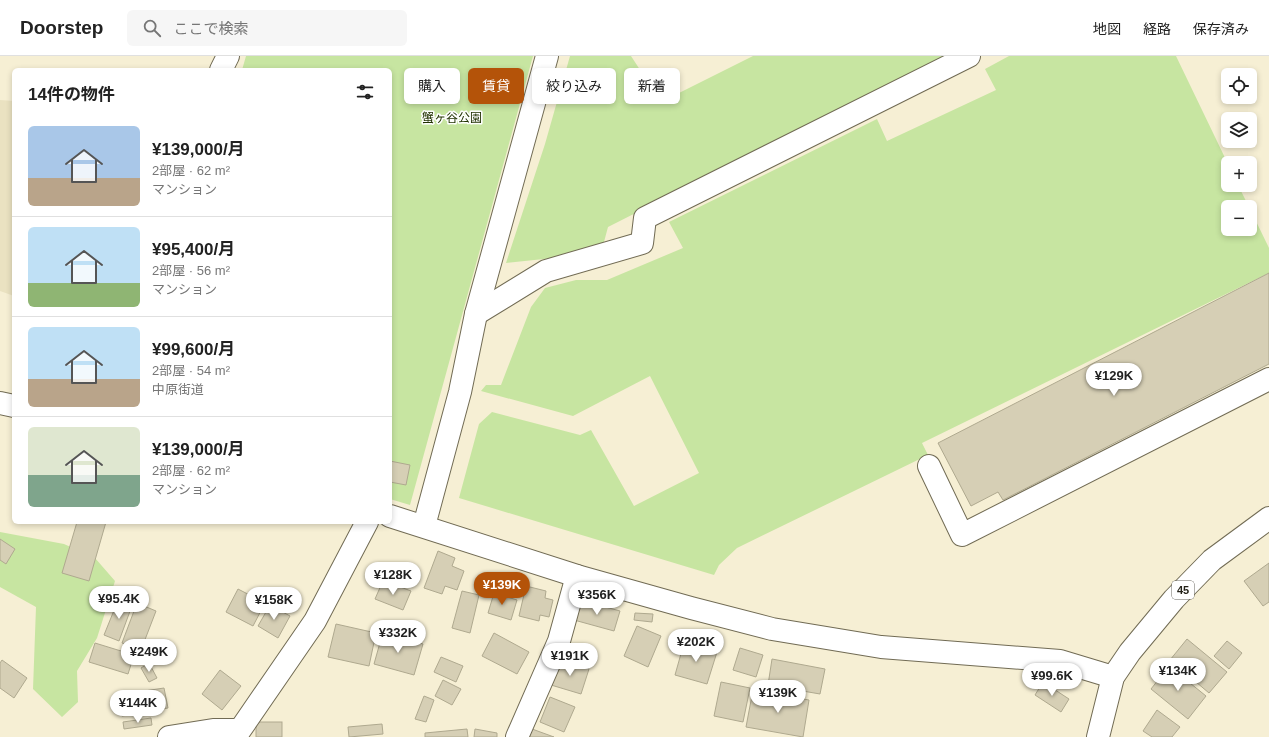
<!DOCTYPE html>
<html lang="ja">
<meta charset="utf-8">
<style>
:root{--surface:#fff;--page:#f6f6f6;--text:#222;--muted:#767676;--line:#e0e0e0;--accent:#b45309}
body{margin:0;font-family:Helvetica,"Noto Sans JP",sans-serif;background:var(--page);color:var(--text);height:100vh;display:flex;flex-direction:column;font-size:15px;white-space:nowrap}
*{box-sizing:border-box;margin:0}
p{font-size:13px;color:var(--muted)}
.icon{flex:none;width:22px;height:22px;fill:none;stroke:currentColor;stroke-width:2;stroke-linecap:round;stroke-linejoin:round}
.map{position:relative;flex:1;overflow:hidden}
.drawer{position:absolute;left:12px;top:12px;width:380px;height:456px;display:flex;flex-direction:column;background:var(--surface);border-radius:6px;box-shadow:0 2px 6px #0003}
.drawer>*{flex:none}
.banner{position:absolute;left:404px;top:12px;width:380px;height:36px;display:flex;gap:8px}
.tools{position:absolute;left:1221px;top:12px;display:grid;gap:8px}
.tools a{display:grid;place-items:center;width:36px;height:36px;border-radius:6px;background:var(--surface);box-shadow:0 2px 6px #0003;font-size:20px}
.price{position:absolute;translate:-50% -34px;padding:0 9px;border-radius:14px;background:#fff;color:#222;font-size:13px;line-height:26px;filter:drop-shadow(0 1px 2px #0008)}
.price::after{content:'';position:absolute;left:50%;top:24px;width:12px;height:9px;margin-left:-6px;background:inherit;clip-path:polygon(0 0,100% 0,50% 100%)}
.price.on{background:var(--accent);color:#fff}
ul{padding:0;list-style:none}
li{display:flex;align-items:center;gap:12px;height:100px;padding:0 16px}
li+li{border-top:1px solid var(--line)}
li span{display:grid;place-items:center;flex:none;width:112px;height:80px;border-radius:6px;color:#555}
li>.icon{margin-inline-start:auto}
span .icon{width:48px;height:48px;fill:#fffc;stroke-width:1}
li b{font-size:17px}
h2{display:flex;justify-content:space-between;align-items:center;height:48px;padding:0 16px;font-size:17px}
.pill{padding:0 14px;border-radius:6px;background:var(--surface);box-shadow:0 2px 6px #0003;font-size:14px;line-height:36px}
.pill.on{background:var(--accent);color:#fff}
header{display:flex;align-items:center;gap:24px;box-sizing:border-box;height:56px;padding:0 20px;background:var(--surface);border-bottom:1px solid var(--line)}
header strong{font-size:19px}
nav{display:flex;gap:22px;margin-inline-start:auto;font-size:14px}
.search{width:280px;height:36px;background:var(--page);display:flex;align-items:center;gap:10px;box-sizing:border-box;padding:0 14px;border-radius:6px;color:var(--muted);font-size:15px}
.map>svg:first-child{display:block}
.built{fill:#eae2c1}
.green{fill:#c7e5a1}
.building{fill:#d6cfb5;stroke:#afa98f}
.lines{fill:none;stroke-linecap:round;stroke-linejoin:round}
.minor-casing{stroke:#716b54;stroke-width:24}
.major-casing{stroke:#716b54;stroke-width:24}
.minor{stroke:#fff;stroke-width:22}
.major{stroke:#fff;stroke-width:22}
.labels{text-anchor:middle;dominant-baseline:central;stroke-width:3;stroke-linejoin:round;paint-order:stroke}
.shield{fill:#fff;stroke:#66645d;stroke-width:1}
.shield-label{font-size:11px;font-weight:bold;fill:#242218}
.park-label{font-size:12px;fill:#203200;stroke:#fff}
</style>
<header>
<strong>Doorstep</strong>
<div class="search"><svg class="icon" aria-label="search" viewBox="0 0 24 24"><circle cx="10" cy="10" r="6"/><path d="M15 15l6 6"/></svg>ここで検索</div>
<nav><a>地図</a><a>経路</a><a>保存済み</a></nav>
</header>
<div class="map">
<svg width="1269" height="681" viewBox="0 0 1269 681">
<rect width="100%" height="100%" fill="#f6efd4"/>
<!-- built -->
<polygon class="built" points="0,44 14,45 14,240 0,235"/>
<!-- green -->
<g class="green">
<polygon points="246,0 533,0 410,449 390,443 390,14 242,14"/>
<polygon points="570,0 631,0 661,46 753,0 946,0 608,171 601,197 506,207 545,88"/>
<polygon points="1009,0 1176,0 1228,108 1228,129 1238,129 1249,151 1228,151 1228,173 1250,173 1250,153 1269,192 1269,217 922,387 928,399 737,492 719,509 714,519 459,442 479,368 492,356 580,379 591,374 634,450 699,417 650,320 573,360 481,335 486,329 501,329 531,251 545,232 576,224 607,224 683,192 669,166 877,63 887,85 996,34 985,13"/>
<polygon points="0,476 64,488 95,502 115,525 97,582 77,615 78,646 62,661 33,633 36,551 0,531"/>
</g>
<!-- building -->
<g class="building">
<polygon points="1269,217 1269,308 1003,444 998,436 971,450 938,387"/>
<polygon points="390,405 410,409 406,429 390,426"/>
<polygon points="77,466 106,466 89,525 62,517"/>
<polygon points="0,483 15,493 6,508 0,504"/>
<polygon points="438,495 455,502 452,510 464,515 457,534 445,530 442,538 424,532"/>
<polygon points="1269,507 1269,546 1263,550 1244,525"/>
<polygon points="382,527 394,532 395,529 411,535 403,554 375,543"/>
<polygon points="526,530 546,535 545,542 553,544 549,561 540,559 539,565 519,560"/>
<polygon points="238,533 265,547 253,570 226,556"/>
<polygon points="462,535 479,539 470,577 452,572"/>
<polygon points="494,537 517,544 511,564 488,557"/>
<polygon points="119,542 133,547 119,585 104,579"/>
<polygon points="580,544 620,555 614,575 574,564"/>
<polygon points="137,547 156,555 141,594 122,587"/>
<polygon points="270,549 290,560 278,582 258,570"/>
<polygon points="635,557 653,558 652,566 634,564"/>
<polygon points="336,568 376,577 369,610 328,601"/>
<polygon points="637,570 661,580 648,611 624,600"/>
<polygon points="383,576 423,588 414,619 374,608"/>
<polygon points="494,577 529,596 517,618 482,600"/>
<polygon points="1187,583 1227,616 1209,637 1170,604"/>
<polygon points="1227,585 1242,597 1229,613 1214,600"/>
<polygon points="95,587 134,599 128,618 89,606"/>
<polygon points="684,587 717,596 707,628 675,619"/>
<polygon points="740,592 763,599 756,621 733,614"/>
<polygon points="441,601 463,610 456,626 434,616"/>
<polygon points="772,603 825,613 820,638 768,629"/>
<polygon points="2,604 27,622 14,642 0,632 0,607"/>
<polygon points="559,604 589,613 581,638 551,629"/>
<polygon points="149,607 157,622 149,626 141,612"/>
<polygon points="1169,610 1206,640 1188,663 1151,633"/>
<polygon points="220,614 241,630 222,654 202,638"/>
<polygon points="443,624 461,633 452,649 435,640"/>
<polygon points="721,626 750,632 743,666 714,660"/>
<polygon points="1043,626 1069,643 1061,656 1035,639"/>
<polygon points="164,632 168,652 122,660 118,639"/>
<polygon points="753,634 809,644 803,681 746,671"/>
<polygon points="424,640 434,644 426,666 415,663"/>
<polygon points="550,641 575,651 564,676 540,666"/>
<polygon points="1157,654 1180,671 1172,681 1152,681 1143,675"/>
<polygon points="151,662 152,669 124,673 123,666"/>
<rect x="256" y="666" width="26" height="15"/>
<polygon points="382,668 383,678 349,681 348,671"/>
<polygon points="467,673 468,681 425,681 425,677"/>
<polygon points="475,673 497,677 497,681 474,681"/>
<polygon points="532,673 554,681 529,681"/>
</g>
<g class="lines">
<defs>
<g id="minor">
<polyline points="221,14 228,0"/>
<polyline points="476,258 546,215 642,187 645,162 969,0"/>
<polyline points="0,347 14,350"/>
<polyline points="929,410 962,479 1269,323"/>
<polyline points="390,460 577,520 691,552 772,573 881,591 1060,605 1113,621"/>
<polyline points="424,470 460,336 476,258 547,0"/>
<polyline points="169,681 213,674 240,674 315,565 367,466"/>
<polyline points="517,681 559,585 577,520"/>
</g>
<polyline id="major" points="1098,681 1113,621 1130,596 1174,543 1212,504 1269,462"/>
</defs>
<!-- minor casing -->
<use href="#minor" class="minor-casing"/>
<!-- major casing -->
<use href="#major" class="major-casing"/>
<!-- minor -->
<use href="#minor" class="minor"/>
<!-- major -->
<use href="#major" class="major"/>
</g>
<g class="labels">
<!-- shield labels -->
<rect class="shield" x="1172" y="525" width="22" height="18" rx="3"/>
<g class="shield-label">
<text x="1183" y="534">45</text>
</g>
<!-- park labels -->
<g class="park-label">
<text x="452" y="62">蟹ヶ谷公園</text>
</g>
</g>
</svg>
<div class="tools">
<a><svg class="icon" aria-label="locate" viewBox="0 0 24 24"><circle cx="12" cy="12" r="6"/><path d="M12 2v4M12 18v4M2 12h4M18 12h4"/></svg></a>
<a><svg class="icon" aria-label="layers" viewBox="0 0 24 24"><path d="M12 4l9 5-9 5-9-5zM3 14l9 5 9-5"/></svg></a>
<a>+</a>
<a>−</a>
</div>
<b class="price" style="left:1114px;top:341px">¥129K</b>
<b class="price" style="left:393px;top:540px">¥128K</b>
<b class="price on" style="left:502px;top:550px">¥139K</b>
<b class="price" style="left:597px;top:560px">¥356K</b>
<b class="price" style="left:119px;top:564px">¥95.4K</b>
<b class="price" style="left:274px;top:565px">¥158K</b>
<b class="price" style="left:398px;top:598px">¥332K</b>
<b class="price" style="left:696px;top:607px">¥202K</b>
<b class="price" style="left:149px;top:617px">¥249K</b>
<b class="price" style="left:570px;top:621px">¥191K</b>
<b class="price" style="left:1178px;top:636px">¥134K</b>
<b class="price" style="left:1052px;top:641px">¥99.6K</b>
<b class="price" style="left:778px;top:658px">¥139K</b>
<b class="price" style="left:138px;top:668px">¥144K</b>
<div class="banner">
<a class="pill">購入</a>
<a class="pill on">賃貸</a>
<a class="pill">絞り込み</a>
<a class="pill">新着</a>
</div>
<section class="drawer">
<h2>14件の物件<svg class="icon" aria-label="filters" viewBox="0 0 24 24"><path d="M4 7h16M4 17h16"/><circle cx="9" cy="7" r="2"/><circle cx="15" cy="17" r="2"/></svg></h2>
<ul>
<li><span style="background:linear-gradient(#a9c7e8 65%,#b9a48a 0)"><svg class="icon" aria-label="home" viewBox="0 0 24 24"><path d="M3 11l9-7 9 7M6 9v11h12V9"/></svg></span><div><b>¥139,000/月</b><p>2部屋 · 62 m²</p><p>マンション</p></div></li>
<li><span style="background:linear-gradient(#bfe0f5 70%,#8fb573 0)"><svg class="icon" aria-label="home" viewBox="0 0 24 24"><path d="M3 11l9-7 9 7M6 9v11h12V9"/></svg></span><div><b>¥95,400/月</b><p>2部屋 · 56 m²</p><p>マンション</p></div></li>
<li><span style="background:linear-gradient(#bfe0f5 65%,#b9a48a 0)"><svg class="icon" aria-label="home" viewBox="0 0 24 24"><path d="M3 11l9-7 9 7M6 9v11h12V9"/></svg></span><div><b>¥99,600/月</b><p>2部屋 · 54 m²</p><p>中原街道</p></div></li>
<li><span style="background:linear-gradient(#dfe7d0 60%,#7fa58c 0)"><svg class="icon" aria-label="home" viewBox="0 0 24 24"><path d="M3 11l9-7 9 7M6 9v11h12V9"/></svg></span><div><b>¥139,000/月</b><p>2部屋 · 62 m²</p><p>マンション</p></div></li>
</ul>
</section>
</div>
